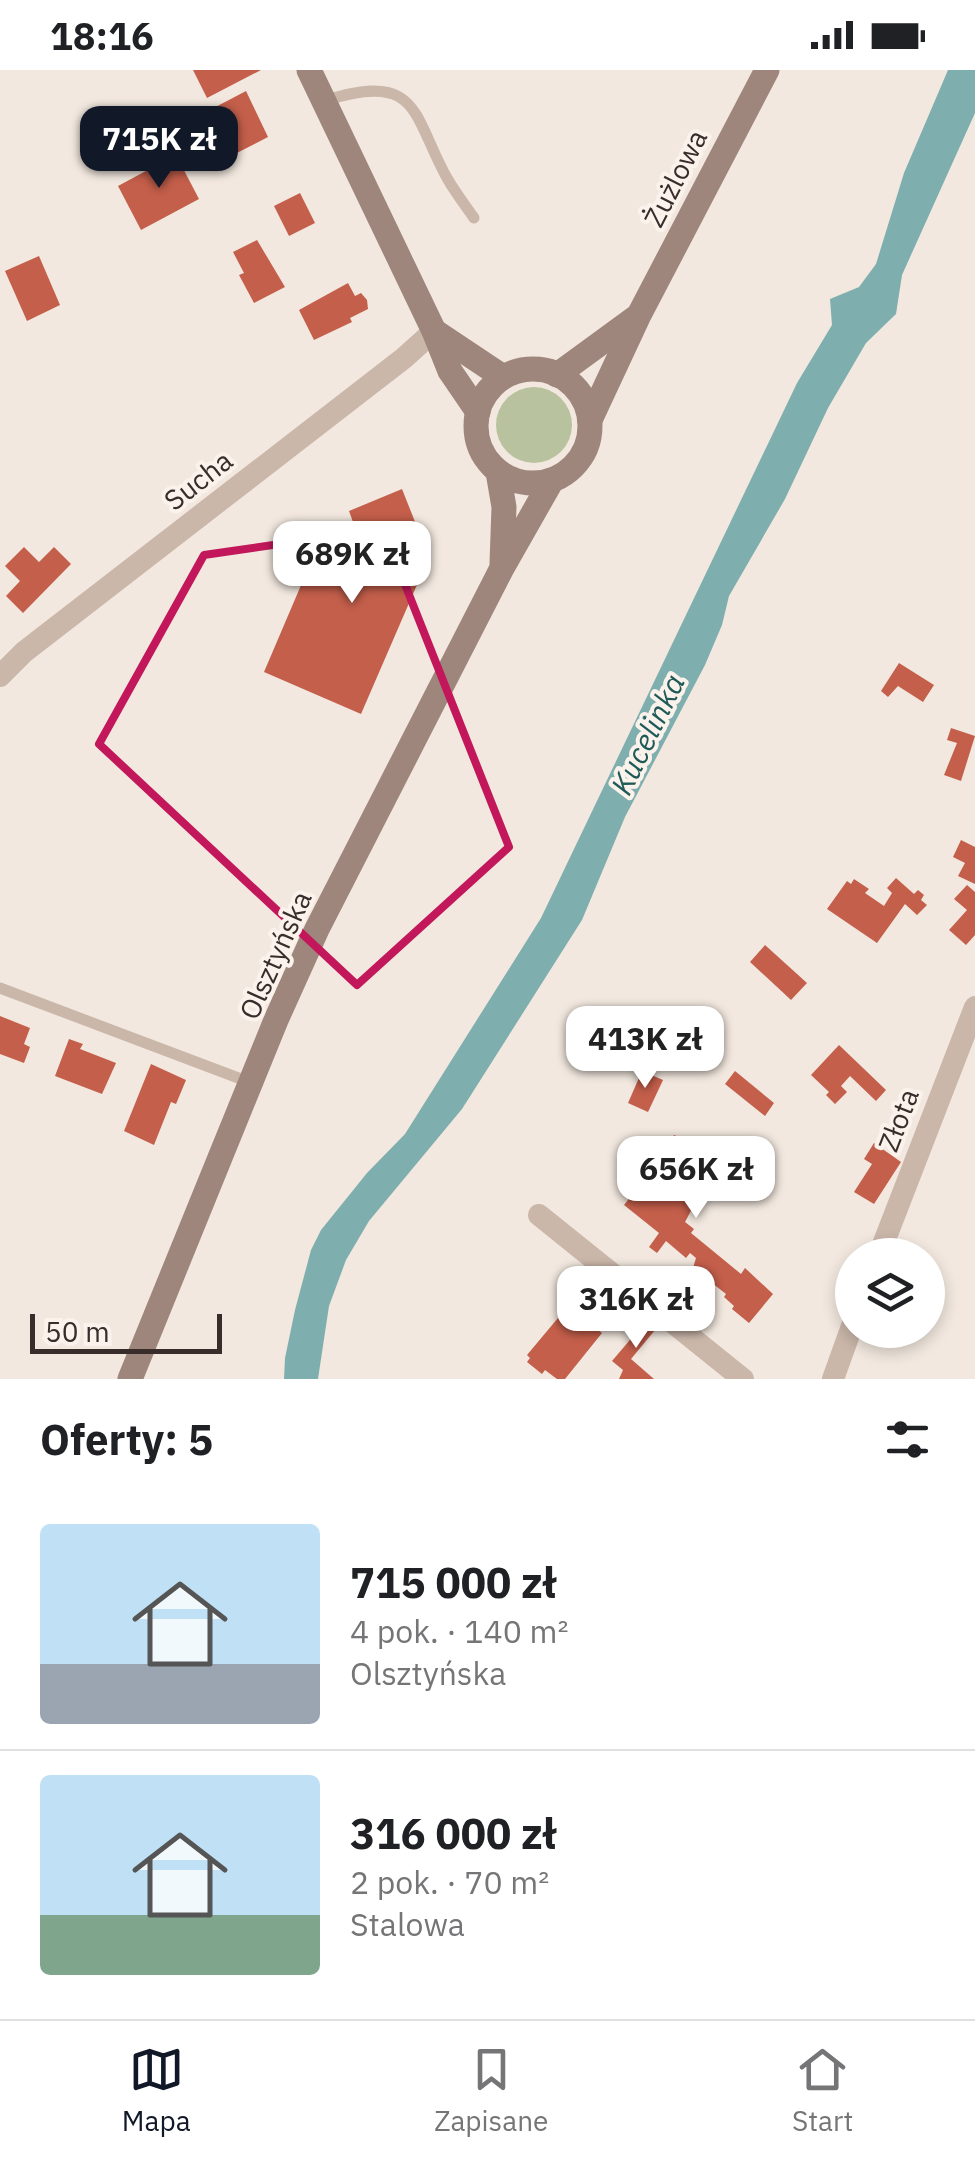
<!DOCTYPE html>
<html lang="pl">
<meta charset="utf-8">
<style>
:root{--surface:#fff;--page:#f6f6f6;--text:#202124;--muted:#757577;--line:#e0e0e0;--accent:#111827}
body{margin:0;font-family:"IBM Plex Sans",sans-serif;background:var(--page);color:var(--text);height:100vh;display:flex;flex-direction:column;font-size:38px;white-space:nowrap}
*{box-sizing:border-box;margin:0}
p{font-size:32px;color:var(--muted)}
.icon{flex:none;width:55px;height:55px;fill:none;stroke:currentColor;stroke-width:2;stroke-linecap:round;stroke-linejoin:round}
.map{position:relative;height:1309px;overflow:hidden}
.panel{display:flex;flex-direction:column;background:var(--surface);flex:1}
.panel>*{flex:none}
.buttons{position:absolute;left:835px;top:1168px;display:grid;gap:20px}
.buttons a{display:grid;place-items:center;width:110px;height:110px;border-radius:50%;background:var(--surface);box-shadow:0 5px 15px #0003;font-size:50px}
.scale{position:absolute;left:30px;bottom:25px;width:192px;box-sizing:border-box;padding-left:10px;border:5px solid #382d2a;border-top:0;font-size:28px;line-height:35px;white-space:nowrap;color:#382d2a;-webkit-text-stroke:8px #faf2eb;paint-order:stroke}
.price{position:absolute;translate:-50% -85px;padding:0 22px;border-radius:20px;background:#fff;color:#222;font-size:32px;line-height:65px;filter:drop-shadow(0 2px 5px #0008)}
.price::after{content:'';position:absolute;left:50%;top:60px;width:30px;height:22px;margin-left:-15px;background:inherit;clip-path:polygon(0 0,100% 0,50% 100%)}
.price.active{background:var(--accent);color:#fff}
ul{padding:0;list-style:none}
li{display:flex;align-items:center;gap:30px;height:250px;padding:0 40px}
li+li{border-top:2px solid var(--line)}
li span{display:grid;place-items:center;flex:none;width:280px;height:200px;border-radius:10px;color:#555}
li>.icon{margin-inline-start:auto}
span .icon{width:120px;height:120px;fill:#fffc;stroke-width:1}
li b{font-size:42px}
h2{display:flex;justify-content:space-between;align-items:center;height:120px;padding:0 40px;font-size:42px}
.status{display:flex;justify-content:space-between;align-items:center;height:70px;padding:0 50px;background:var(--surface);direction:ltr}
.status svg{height:28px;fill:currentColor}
.tabs{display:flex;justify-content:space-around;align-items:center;height:140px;border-top:2px solid var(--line);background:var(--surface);font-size:28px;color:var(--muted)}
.tabs a{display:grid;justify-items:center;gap:5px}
.tabs .active{color:var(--accent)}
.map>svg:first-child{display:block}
.green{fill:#b9c29e}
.water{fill:#7eafae}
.building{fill:#c45f4b}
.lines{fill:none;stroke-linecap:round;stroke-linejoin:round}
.lane{stroke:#cbb7aa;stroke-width:11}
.street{stroke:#cbb7aa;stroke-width:22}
.secondary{stroke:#9f867c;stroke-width:25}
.marked{fill:none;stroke:#c2185b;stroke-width:8;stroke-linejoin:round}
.labels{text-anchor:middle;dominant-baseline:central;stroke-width:8;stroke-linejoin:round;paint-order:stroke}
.street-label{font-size:28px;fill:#382d2a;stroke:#faf2eb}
.water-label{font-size:30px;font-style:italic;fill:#1f5a59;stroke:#faf2eb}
</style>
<div class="status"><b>18:16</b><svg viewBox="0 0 49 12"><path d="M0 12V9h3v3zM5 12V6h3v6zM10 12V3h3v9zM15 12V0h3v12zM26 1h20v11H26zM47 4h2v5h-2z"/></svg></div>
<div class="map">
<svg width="975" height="1309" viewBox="0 0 975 1309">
<rect width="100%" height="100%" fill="#f2e8df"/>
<!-- green -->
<circle class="green" cx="534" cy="355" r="38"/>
<!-- water -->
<polygon class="water" points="948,0 975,0 975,43 902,205 896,244 866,273 828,338 785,429 729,526 722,555 705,595 625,747 582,850 462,1039 369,1151 346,1190 329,1236 318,1309 284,1309 285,1288 295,1240 311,1180 321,1160 367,1103 405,1064 541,848 797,313 832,255 830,229 859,217 876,194 904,103"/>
<!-- building -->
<g class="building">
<polygon points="193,0 261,0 207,28"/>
<polygon points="246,21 268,67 229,87 206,42"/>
<polygon points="166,79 171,88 176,85 199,129 141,160 118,116 157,95 152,86"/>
<polygon points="300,123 315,153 289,166 274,136"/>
<polygon points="257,170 285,217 254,233 239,205 244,203 233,182"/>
<polygon points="39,186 60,235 27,251 5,201"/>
<polygon points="348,213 355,226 361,223 367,230 368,239 350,248 352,252 314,270 299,240"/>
<polygon points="402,419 429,487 361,644 264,602 319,473 350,487 357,463 349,441"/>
<polygon points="24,477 39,492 54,477 71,494 23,543 6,526 20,511 5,496"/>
<polygon points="899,593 934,615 923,632 898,616 888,627 881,621"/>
<polygon points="951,658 975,666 961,711 944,705 957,673 947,670"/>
<polygon points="961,770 975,777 975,814 958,806 965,793 953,787"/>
<polygon points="896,808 914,824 918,820 924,825 921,830 927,835 917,845 905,834 877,873 827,839 847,811 851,814 854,809 869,819 865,823 884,836 892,823 887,818"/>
<polygon points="967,815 975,822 975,865 966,875 949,860 967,840 954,829"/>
<polygon points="765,875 807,913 791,930 750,892"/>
<polygon points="0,946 30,958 24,974 30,977 24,993 0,984"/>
<polygon points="69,969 83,974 80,979 116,993 102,1024 55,1006"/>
<polygon points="839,975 886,1020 876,1031 850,1006 841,1016 847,1022 835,1034 826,1025 829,1022 811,1005"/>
<polygon points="151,994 186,1010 176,1034 171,1032 154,1075 124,1061"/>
<polygon points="642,1001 663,1010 648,1042 628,1033"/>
<polygon points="735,1001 774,1033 765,1046 725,1014"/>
<polygon points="674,1065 741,1098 735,1110 723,1101 699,1140 693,1137 685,1152 694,1159 691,1163 741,1204 745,1198 773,1224 749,1253 732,1239 734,1236 724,1227 726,1224 693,1198 696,1188 690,1183 686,1188 666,1171 657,1183 649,1177 659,1163 624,1135 639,1116 656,1129 670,1107 656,1098"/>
<polygon points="874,1073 901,1092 874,1134 854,1122 872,1094 864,1089"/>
<polygon points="568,1236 602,1263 565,1309 557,1309 545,1300 542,1304 527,1292 530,1288 527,1285"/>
<polygon points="645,1242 660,1254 631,1289 654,1309 619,1309 623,1300 612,1291 646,1251 641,1247"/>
</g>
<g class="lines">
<!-- lane -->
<g class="lane">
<path d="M324 31C420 0 412 45 447 108 455 122 465 135 474 148"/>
<polyline points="0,918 249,1012"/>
</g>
<!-- street -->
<g class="street">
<polyline points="0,606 24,582 404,288 434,261"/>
<polyline points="539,1145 743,1309"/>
<polyline points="879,1185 975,937"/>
<polyline points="833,1309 852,1256"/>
</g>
<!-- secondary -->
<g class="secondary">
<polyline points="309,0 434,261 450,301 478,342"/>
<polyline points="434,261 503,307"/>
<circle cx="533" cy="356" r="57"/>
<polyline points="557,305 635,248"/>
<polyline points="590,350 639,245 767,0"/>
<polyline points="498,402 504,437 502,493"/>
<polyline points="130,1309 276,950 317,859 502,498 552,410"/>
</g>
</g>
<!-- marked area -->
<path class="marked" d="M383 459 509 777 357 915 99 674 204 485Z"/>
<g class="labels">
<!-- street labels -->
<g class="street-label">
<text transform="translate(675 108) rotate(-63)">Żużlowa</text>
<text transform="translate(198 410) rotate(-38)">Sucha</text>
<text transform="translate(275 885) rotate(-66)">Olsztyńska</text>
<text transform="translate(898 1050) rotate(-69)">Złota</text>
</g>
<!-- water labels -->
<g class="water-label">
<text transform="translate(647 664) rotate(-64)">Kucelinka</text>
</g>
</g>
</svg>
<div class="buttons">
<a><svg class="icon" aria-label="layers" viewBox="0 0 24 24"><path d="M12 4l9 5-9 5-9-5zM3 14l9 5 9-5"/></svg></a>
</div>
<div class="scale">50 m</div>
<b class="price active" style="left:159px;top:121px">715K zł</b>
<b class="price" style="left:352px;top:536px">689K zł</b>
<b class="price" style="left:645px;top:1021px">413K zł</b>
<b class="price" style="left:696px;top:1151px">656K zł</b>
<b class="price" style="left:636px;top:1281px">316K zł</b>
</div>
<section class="panel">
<h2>Oferty: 5<svg class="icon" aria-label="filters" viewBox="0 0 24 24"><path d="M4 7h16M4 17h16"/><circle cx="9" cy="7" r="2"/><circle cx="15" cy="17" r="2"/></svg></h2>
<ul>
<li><span style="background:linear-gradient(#bfe0f5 70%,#9aa5b1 0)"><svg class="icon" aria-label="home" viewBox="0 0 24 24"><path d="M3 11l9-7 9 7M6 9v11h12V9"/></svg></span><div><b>715 000 zł</b><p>4 pok. · 140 m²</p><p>Olsztyńska</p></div></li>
<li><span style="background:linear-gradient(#bfe0f5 70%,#7fa58c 0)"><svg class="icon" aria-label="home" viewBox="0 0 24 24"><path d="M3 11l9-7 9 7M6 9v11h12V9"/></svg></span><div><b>316 000 zł</b><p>2 pok. · 70 m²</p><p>Stalowa</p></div></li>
</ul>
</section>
<nav class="tabs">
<a class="active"><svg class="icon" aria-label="map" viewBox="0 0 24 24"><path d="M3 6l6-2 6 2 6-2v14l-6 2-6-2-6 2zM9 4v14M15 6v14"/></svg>Mapa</a>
<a><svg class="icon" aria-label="saved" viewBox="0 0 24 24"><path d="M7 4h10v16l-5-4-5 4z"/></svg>Zapisane</a>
<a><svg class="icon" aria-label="home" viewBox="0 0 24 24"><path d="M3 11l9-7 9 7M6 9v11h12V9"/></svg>Start</a>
</nav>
